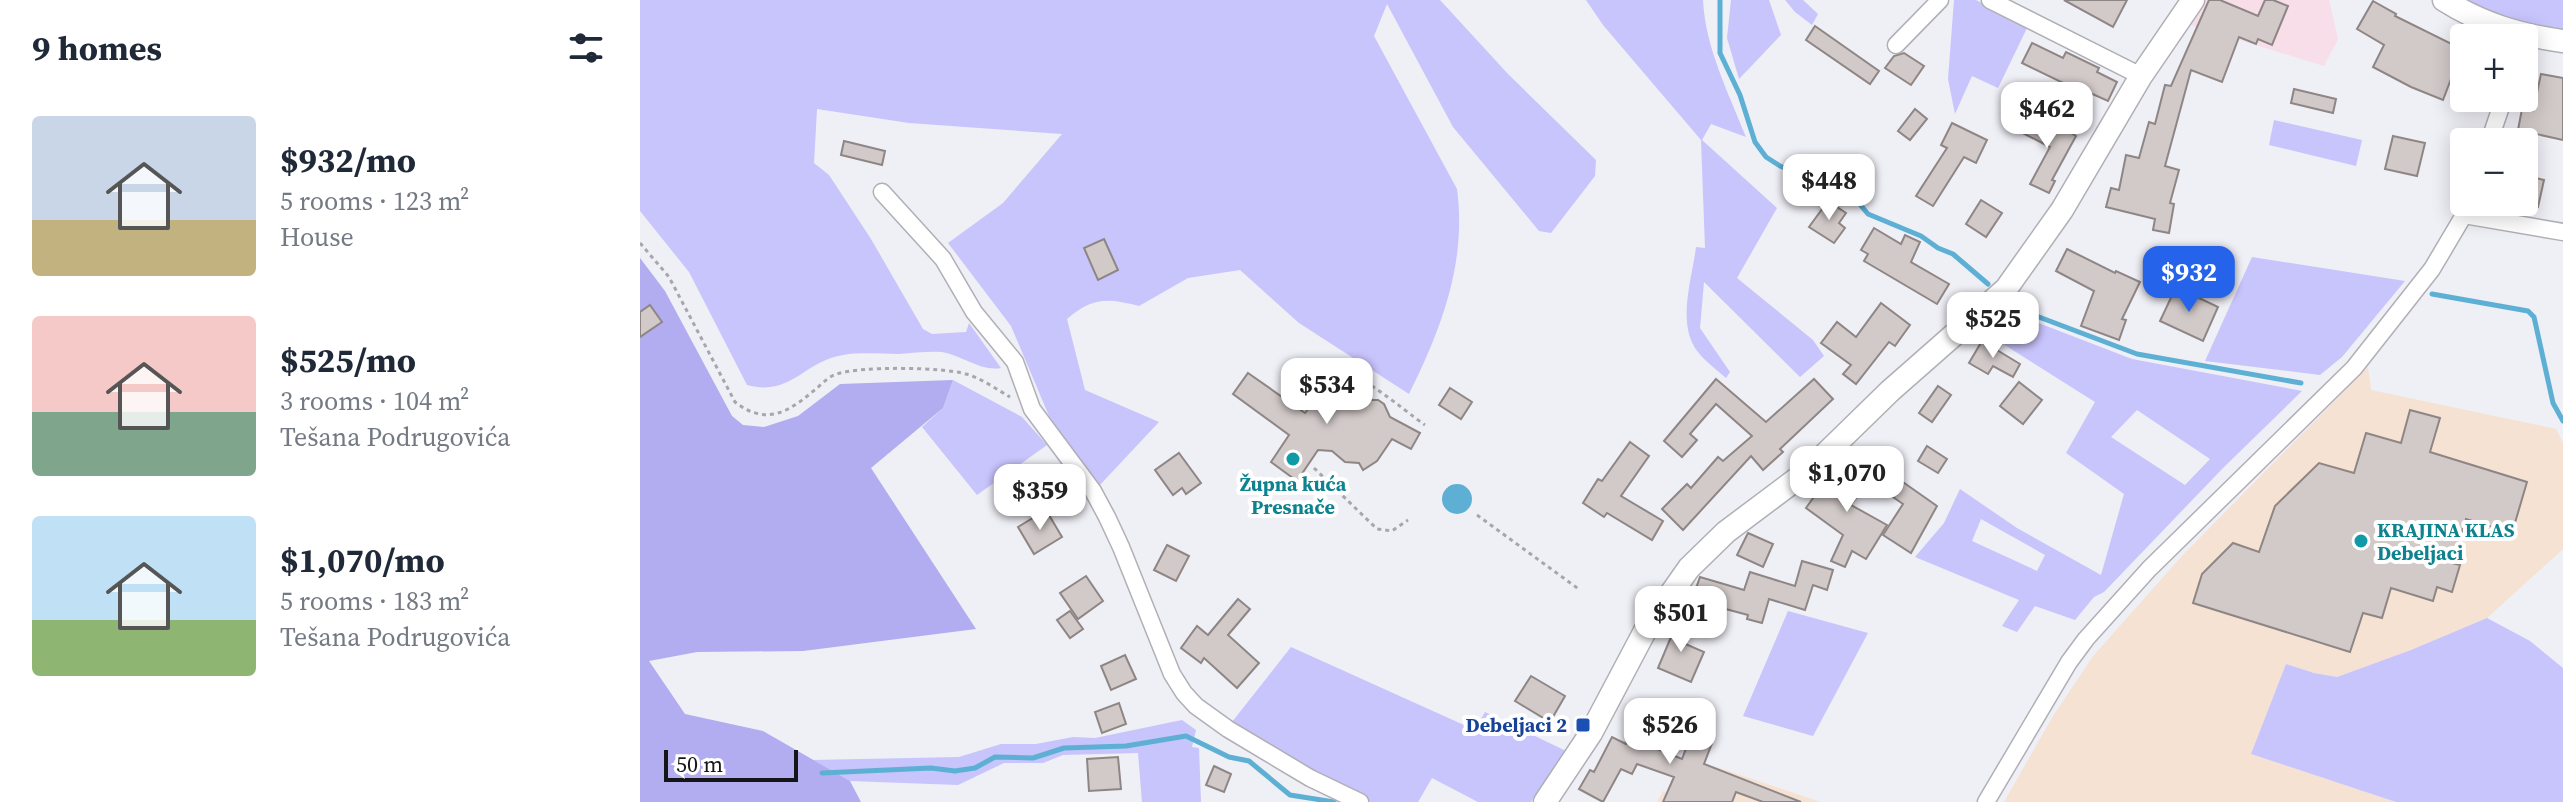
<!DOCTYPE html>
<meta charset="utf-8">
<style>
:root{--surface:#fff;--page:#f2f2f3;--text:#1f2937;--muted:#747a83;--accent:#2563eb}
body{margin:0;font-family:"Source Serif 4",serif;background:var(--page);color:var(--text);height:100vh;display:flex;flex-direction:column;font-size:30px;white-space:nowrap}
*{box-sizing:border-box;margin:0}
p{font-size:26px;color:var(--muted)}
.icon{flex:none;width:44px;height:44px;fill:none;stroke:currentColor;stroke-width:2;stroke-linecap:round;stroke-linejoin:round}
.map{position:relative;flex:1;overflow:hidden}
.panel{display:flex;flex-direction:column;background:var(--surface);width:640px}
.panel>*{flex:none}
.buttons{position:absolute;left:1810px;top:24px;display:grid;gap:16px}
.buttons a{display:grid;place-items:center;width:88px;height:88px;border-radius:8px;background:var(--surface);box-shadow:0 4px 20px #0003;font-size:40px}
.scale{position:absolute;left:24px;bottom:20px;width:134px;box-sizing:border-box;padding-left:8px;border:4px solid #151517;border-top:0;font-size:22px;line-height:28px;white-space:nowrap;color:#151517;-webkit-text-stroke:6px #fff;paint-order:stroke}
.price{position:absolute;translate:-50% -68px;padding:0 18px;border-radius:16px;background:#fff;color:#222;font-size:26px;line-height:52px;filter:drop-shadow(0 2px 4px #0008)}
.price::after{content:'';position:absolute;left:50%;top:48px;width:24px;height:18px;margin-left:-12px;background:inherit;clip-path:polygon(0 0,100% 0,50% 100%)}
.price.selected{background:var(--accent);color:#fff}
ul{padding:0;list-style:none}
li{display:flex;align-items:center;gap:24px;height:200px;padding:0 32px}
li span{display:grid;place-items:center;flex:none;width:224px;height:160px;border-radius:8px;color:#555}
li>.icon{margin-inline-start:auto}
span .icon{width:96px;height:96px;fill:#fffc;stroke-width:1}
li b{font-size:34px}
h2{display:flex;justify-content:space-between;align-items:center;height:96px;padding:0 32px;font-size:34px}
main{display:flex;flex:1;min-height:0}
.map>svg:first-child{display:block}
.commercial{fill:#f7dee9}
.industrial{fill:#f5e2d2}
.green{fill:#c8c4fc;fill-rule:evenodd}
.forest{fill:#b2acf0}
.water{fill:#5db0d4}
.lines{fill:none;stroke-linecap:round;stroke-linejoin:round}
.stream{stroke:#5db0d4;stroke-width:5}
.building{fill:#d2cac9;stroke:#8e8685;stroke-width:2}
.street-casing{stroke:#b0afb6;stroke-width:19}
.secondary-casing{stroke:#b0afb6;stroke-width:25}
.path{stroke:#a6a6ab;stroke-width:3;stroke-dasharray:4 4;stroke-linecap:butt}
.street{stroke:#fff;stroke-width:16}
.secondary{stroke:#fff;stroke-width:22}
.culture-dot{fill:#0f9aa8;stroke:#fff;stroke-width:3}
.transit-dot{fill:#1a4fb4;stroke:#fff;stroke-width:3}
.labels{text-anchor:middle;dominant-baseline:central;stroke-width:8;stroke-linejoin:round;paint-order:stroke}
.culture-label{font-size:20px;font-weight:bold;fill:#0d838f;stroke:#fff}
.transit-label{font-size:20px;font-weight:bold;fill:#164399;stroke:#fff;text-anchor:end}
</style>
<main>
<section class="panel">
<h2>9 homes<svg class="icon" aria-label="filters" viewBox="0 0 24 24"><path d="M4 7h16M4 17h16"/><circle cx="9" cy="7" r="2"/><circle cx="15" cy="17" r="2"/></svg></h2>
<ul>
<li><span style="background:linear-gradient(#c9d6e8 65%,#c2b280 0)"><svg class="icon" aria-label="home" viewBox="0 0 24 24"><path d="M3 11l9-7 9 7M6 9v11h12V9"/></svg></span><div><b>$932/mo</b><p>5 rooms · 123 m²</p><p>House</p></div></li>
<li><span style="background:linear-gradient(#f6c9c9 60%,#7fa58c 0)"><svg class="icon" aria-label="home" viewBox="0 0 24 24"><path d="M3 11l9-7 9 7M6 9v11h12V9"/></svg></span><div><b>$525/mo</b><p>3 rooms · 104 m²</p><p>Tešana Podrugovića</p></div></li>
<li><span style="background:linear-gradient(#bfe0f5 65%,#8fb573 0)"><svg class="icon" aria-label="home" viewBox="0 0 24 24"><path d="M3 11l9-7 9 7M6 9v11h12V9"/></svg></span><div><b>$1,070/mo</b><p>5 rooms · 183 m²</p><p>Tešana Podrugovića</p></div></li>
</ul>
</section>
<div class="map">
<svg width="1923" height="802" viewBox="0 0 1923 802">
<rect width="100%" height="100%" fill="#efeff6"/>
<!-- commercial -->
<polygon class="commercial" points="1564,0 1689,0 1698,39 1684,66 1547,24"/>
<!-- industrial -->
<g class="industrial">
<polygon points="1728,367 1731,390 1916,429 1923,443 1923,549 1847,618 1771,650 1697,677 1674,673 1646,664 1611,754 1756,802 1364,802 1413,716 1454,655 1542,556"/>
<polygon points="1064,763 1181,802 1017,802 1023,791 1051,800"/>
</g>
<!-- green -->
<g class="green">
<path d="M0 0H800L868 74 956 160 955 176 911 233 899 231 813 127 747 4 734 36 817 189C827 262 801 330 769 394L659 323 600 270 548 278 499 306C467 298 453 297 427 319L445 390 519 422 458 487 409 416 371 326 308 243 363 203 422 134 269 123 177 109 174 163 189 175 231 239 283 329 292 334 326 332 329 323 361 368C342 372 321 355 302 352 288 351 273 353 259 354 241 354 221 352 203 355 164 361 151 397 107 385L49 272 0 211Z"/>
<path d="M946 0H1063C1065 47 1089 94 1106 137L1071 124 1062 140 1137 208 1097 278 1173 340 1184 356 1160 377 1064 282 1060 328 1090 372 1086 378C1077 370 1066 362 1058 352 1036 325 1052 279 1056 247L1065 248 1061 140 963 25Z"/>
<polygon points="1091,0 1129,0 1141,35 1099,79 1087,38"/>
<polygon points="1145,0 1163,0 1178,14 1172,25 1155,12"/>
<polygon points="1314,0 1336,0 1387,28 1358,88 1332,76 1315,114 1308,79"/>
<polygon points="1824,0 1923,0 1923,31 1851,15"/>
<polygon points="1634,120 1722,140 1716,166 1629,145"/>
<polygon points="1612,257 1765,281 1702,357 1680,375 1565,361"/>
<path d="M1362 309 1492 359 1662 391 1583 468 1464 592 1454 597 1435 620 1395 606 1377 632 1362 626 1379 600 1275 557 1304 523 1320 489 1377 528 1461 575 1484 494 1426 453 1455 402 1341 330ZM1497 410 1570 459 1545 485 1471 437ZM1341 519 1405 555 1397 571 1332 541Z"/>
<polygon points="313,380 382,417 407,445 337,495 282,427 303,408"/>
<polygon points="1148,611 1228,633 1173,736 1103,716"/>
<polygon points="1847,618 1890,641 1923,668 1923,802 1756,802 1611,754 1646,664 1674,673 1697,677 1771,650"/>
<polygon points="651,647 835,730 845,712 926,751 891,802 838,802 792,778 778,802 730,802 719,794 662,767 592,722"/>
<polygon points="542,720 556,730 552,747 559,748 561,802 502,802 498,753 423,755 403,763 364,763 318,785 210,781 173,760 319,757 361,744 396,744 433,737 455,738"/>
</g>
<!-- forest -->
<polygon class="forest" points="0,258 25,291 92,416 103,425 124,427 158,416 200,384 313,380 303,408 231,468 336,629 163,651 57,652 9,661 45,714 123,731 210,781 221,802 0,802"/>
<!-- water -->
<circle class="water" cx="817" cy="499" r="15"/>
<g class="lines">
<!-- stream -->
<g class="stream">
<polyline points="1080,0 1080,53 1100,95 1115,142 1126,157 1140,166 1175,181 1190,195 1218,202 1228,214 1281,236 1298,248 1313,254 1348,284"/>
<polyline points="1792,294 1888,311 1894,317 1913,403 1923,421"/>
<polyline points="1371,303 1383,311 1497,354 1661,383"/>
<polyline points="182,773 291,768 315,771 335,768 355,757 393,758 424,748 486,746 546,736 589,757 609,761 650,795 694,802"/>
</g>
</g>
<!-- building -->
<g class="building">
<polygon points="1424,0 1487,0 1473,27"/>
<polygon points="1569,0 1580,0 1618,16 1625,0 1633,0 1648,6 1632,45 1618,39 1616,44 1599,37 1582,82 1551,70 1525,166 1539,170 1530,203 1534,204 1529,233 1513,230 1515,219 1466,207 1471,188 1479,190 1486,155 1499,158 1509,122 1515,124 1525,85 1531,86"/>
<polygon points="1733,1 1756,14 1755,16 1824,50 1824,85 1811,79 1803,100 1771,87 1733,67 1744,45 1717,29"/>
<polygon points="1175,26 1239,71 1230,84 1166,40"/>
<polygon points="1392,43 1423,58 1426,52 1459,68 1457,72 1477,82 1468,101 1448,92 1446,94 1382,63"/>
<polygon points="1264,53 1284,66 1271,85 1245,68 1254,56"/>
<polygon points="1901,74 1923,78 1923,140 1878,130 1882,109 1893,111"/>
<polygon points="1654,89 1696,99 1693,113 1651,103"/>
<polygon points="1275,109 1287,119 1270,140 1258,131"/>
<polygon points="1385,114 1418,132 1421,127 1436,136 1412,180 1415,181 1409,193 1390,184 1410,147 1377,130"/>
<polygon points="1312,123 1347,140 1336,163 1324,157 1293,206 1276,196 1307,148 1301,145"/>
<polygon points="1753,136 1785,143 1777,176 1745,169"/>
<polygon points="204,141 245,151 242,165 201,155"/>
<polygon points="1884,175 1904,180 1898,207 1884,204"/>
<polygon points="1341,200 1362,213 1346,237 1326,224"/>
<polygon points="1188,201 1206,213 1199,223 1205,228 1194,243 1169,227"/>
<polygon points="1234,228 1261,244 1265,235 1280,242 1271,262 1309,284 1297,304 1224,261 1228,254 1221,250"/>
<polygon points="464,239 478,270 458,280 444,248"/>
<polygon points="1427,249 1475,273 1476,271 1500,282 1482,319 1486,320 1479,340 1441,326 1454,291 1416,271"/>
<polygon points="1536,287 1578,307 1563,341 1520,321"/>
<polygon points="1241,303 1270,325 1255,346 1249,342 1216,384 1203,374 1211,365 1181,343 1197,322 1216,337"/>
<polygon points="10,305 22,322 0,337 0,312"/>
<polygon points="1342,341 1380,364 1373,377 1353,366 1348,374 1329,363"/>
<polygon points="608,373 665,413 689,382 703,392 714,394 720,400 738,400 744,404 750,417 780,433 771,449 752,439 737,461 723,470 719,463 705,462 692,451 678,450 657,481 631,462 649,435 593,394"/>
<polygon points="1076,379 1126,422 1174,379 1193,399 1140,449 1143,452 1123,470 1111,456 1043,530 1022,509 1047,484 1051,488 1078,457 1083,461 1112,436 1076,404 1050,434 1057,440 1042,457 1024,441"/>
<polygon points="1379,382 1402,400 1383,424 1360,406"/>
<polygon points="1298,386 1311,395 1292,422 1279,413"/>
<polygon points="810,388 832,402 821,419 799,405"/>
<polygon points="1770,410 1800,418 1790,452 1887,482 1872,533 1826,519 1812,563 1820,565 1812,592 1797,587 1793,601 1751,588 1742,618 1723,613 1710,652 1553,603 1562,574 1593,543 1619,552 1635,506 1679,463 1714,473 1726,433 1761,443"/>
<polygon points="990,442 1009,456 981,496 1023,521 1012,540 967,513 964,517 943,503 958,479 962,481"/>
<polygon points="1287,446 1307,459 1298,473 1278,461"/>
<polygon points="539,453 561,483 546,494 542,488 533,495 515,470"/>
<polygon points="1205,460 1230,478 1211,505 1247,525 1226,559 1212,551 1205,567 1191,561 1203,535 1166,508 1178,491 1181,493"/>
<polygon points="1260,480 1297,506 1271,553 1243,535 1263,504 1250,495"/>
<polygon points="406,510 422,537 394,554 378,527"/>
<polygon points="1108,533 1133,544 1123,567 1097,555"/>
<polygon points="527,545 549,556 536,581 514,570"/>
<polygon points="1162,561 1193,570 1187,590 1173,585 1165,610 1129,599 1122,623 1107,619 1108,615 1052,600 1060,577 1104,590 1110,572 1155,586"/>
<polygon points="446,576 463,601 438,619 420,593"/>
<polygon points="598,599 610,609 588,635 619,663 597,688 564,658 561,663 541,648 557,626 568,635"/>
<polygon points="430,611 443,629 430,638 417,620"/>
<polygon points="1039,618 1052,625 1043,643 1064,652 1051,682 1018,668"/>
<polygon points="485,655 496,679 471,690 461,666"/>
<polygon points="891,676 925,696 910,722 875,701"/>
<polygon points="999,700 1028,709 1017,749 1042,759 1051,735 1072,743 1064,764 1161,802 1123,802 1096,792 1092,802 1023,802 1034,777 997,764 992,774 981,769 963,802 939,789 950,770 954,772 972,737 986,744"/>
<polygon points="479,703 486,724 462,733 455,712"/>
<polygon points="478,757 481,789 449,791 447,759"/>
<polygon points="574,766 591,774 584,792 566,785"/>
</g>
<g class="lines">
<defs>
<g id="street">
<polyline points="1350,0 1501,76"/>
<polyline points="1256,45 1300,0"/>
<polyline points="1849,142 1864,98"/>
<polyline points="242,192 303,259 334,312 375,362 392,409 453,491 467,517 481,547 532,674 544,693 556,706 588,729 670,778 720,802"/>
<polyline points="1824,215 1923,232"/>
<polyline points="1346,802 1429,662 1446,639 1509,569 1714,368 1792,269 1824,215 1828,202"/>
</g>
<g id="secondary">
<path d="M1804 0C1842 24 1879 35 1923 41"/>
<polyline points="905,802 951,733 1006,629 1049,568 1086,532 1170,469 1250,391 1366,289 1422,210 1501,76 1553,0"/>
</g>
</defs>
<!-- street casing -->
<use href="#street" class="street-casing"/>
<!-- secondary casing -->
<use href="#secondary" class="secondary-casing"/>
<!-- path -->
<g class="path">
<path d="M0 243 29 277 95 402C127 427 150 411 177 388 183 383 189 376 197 374 220 366 302 367 326 374 341 378 356 389 370 397"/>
<path d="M654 397C661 386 669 369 684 367 709 362 763 410 785 425"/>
<polyline points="674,468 737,529 752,531 768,520"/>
<polyline points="837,515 940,590"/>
</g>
<!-- street -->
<use href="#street" class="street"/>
<!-- secondary -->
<use href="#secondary" class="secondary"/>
</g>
<!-- markers -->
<g class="culture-dot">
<circle cx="653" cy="459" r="8"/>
<circle cx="1721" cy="541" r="8"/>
</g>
<rect class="transit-dot" x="935" y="717" width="16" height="16" rx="4"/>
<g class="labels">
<!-- culture labels -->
<g class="culture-label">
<text x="653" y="484">Župna kuća<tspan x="653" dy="23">Presnače</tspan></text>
<text x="1737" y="530" text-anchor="start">KRAJINA KLAS<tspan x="1737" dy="23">Debeljaci</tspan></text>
</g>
<!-- transit labels -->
<g class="transit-label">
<text x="927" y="725">Debeljaci 2</text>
</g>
</g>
</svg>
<div class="buttons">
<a>+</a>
<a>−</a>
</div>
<div class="scale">50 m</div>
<b class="price" style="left:1407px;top:150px">$462</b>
<b class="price" style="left:1189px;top:222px">$448</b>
<b class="price selected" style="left:1549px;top:314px">$932</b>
<b class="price" style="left:1353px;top:360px">$525</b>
<b class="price" style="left:687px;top:426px">$534</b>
<b class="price" style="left:1207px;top:514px">$1,070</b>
<b class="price" style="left:400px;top:532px">$359</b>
<b class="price" style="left:1041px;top:654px">$501</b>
<b class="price" style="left:1030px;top:766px">$526</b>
</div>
</main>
